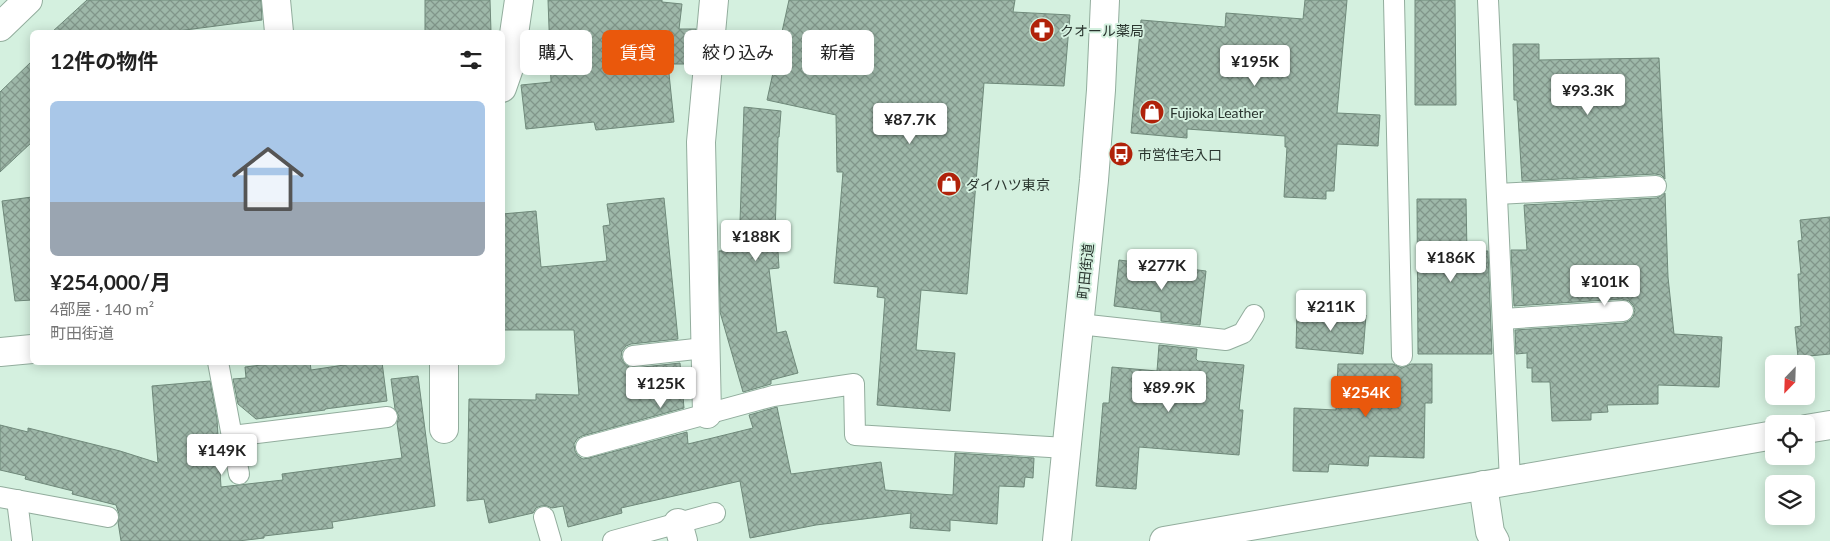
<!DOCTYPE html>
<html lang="ja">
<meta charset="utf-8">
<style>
:root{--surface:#fff;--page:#f2f2f2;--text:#222;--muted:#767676;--accent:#ea580c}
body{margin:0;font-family:Lato,"Noto Sans JP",sans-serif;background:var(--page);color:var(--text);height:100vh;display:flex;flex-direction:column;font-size:19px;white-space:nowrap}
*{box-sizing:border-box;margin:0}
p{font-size:16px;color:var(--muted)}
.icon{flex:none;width:28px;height:28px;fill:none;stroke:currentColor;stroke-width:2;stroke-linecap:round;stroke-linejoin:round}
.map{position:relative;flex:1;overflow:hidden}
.panel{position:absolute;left:30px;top:30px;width:475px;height:335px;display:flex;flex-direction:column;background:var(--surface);border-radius:8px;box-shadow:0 2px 12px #0003}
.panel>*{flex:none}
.guide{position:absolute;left:520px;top:30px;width:475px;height:45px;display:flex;gap:10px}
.needle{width:32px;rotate:203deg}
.buttons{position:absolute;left:1765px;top:355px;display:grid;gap:10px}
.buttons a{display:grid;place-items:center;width:50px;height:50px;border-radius:8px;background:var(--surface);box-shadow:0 2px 12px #0003;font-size:25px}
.price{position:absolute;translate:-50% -42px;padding:0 11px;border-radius:5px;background:#fff;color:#222;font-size:16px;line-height:32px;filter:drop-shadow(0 1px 2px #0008)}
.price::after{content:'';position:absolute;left:50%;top:30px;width:15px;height:11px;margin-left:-8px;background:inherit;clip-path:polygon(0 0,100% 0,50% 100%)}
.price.on{background:var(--accent);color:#fff}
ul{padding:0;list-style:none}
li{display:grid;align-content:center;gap:10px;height:265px;padding:0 20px}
li span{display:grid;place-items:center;height:155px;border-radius:8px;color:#555}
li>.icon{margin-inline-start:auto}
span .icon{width:90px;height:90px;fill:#fffc;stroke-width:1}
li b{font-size:21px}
h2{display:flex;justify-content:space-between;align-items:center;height:60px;padding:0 20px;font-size:21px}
.tag{padding:0 18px;border-radius:8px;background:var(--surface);box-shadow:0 2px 12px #0003;font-size:18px;line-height:45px}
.tag.on{background:var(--accent);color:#fff}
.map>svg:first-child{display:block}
.building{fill:url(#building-cross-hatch);stroke:#6f897a}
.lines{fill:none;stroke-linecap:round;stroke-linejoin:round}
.service-casing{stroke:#92ad9d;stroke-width:22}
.minor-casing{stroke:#92ad9d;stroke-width:30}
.tertiary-casing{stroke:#92ad9d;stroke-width:30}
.secondary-casing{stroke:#92ad9d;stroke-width:30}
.service{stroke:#fff;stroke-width:20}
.minor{stroke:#fff;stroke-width:28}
.tertiary{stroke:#fff;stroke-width:28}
.secondary{stroke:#fff;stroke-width:28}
.labels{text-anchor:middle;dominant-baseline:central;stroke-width:4;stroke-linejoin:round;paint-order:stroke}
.poi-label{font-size:14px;fill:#29342e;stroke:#d4f0df;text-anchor:start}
.street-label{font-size:14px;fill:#29342e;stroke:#d4f0df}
</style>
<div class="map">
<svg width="1830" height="541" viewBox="0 0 1830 541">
<defs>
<pattern id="building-cross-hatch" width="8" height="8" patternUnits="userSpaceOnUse" patternTransform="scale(1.25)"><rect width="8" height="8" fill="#9eb8a9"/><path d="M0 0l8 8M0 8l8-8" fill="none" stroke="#81968a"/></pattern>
</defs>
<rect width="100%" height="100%" fill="#d4f0df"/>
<!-- building -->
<g class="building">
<polygon points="87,0 261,0 262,20 170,32 52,32"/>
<polygon points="425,0 490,0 491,32 425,32"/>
<polygon points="548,0 662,0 662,2 682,4 679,29 696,29 692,64 668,64 674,122 596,130 594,122 526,129 521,85 551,82"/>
<polygon points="789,0 1015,0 1013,12 1070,15 1064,86 984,83 967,294 921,290 916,350 955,353 950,411 877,405 885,298 877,297 878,287 834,283 843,172 837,172 836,115 767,100"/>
<polygon points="1305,0 1347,0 1337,113 1380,115 1378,146 1337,144 1334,191 1326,191 1326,199 1284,197 1287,147 1285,147 1285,136 1187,129 1187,138 1131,133 1141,20 1225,27 1226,13 1303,19"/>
<polygon points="1415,0 1455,0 1456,105 1415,105"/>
<polygon points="1513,44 1539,44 1539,60 1659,58 1665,179 1661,175 1655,174 1522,181 1517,100 1514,100"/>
<polygon points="32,61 32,142 0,172 0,92"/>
<polygon points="744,107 781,111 779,137 778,137 775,235 777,235 779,268 769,269 777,333 786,331 798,373 771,380 771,384 743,392 720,312 719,251 739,250"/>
<polygon points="1665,193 1668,277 1674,334 1722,337 1719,387 1658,385 1658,404 1607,405 1608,412 1591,413 1591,420 1552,421 1550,382 1532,382 1532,368 1527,368 1527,353 1516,354 1515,330 1624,323 1629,321 1633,317 1635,310 1633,305 1629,301 1622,299 1514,306 1511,250 1527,250 1524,205 1657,198"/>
<polygon points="32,197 32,300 15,301 2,201"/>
<polygon points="664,198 678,339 631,344 626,346 622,351 621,357 624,363 629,367 634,368 680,363 684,408 582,436 577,439 574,444 575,451 578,456 583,459 589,458 687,432 688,444 753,428 749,415 777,407 791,474 881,462 885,490 953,495 955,453 1034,458 1033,478 1025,477 1024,487 999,486 997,524 950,520 950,531 910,528 911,513 816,525 750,538 740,481 621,508 622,513 568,527 563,506 552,508 547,506 541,506 536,508 533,513 489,523 484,499 467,501 469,399 536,400 536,394 579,395 574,330 502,330 502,214 536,211 541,267 607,261 603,226 610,225 607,204"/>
<polygon points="1417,199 1466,199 1467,252 1488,251 1492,354 1418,354"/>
<polygon points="1830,217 1830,354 1798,357 1795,327 1801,326 1798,274 1801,274 1798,241 1802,240 1800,220"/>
<polygon points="1119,260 1206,271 1200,325 1161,321 1161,312 1114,306"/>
<polygon points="1297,310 1366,315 1363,354 1296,348"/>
<polygon points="1159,345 1197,349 1196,359 1198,361 1244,365 1239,410 1243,410 1239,455 1139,447 1136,489 1096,486 1103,403 1109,403 1112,367 1157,371"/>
<polygon points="285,362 310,362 311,370 364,362 382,362 387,401 325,409 325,410 256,419 238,404 233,379 246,378 245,367"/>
<polygon points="1338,364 1393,364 1402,368 1411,364 1432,364 1432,403 1425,403 1424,458 1369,456 1368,466 1329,464 1328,472 1293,471 1294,408 1336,410"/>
<polygon points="418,376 435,506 332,522 333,528 264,536 264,538 238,541 121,541 118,522 119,514 116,505 72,494 73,491 25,479 26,476 0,470 0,425 28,432 28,428 120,451 158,463 152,386 210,381 217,419 221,487 283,480 282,474 402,458 397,423 399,416 395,409 391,379"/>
</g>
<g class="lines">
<defs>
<g id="service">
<polyline points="1394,0 1402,356"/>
<polyline points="1488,0 1510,481"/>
<polyline points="1497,194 1656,186"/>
<polyline points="1503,319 1623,311"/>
<polyline points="1079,324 1226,340 1243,333 1254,315"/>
<polyline points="633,356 704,348"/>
<polyline points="218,362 239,474"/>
<polyline points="232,436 387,417"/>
<polyline points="586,447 773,396 854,384 855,435 1066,448"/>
<polyline points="0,497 108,517"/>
<polyline points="17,500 22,540"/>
<polyline points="544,517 551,541"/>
<polyline points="613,541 715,513"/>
</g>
<g id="minor">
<polyline points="276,0 279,32"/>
<polyline points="0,27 28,0"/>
<polyline points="502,88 509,68 519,0"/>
<polyline points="0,352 32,349"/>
<polyline points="444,362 444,429"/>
<polyline points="707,414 701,142 714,0"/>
<polyline points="1483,485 1490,532 1495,541"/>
<polyline points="678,523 683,541"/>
</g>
<g id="tertiary">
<polyline points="1806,429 1830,425"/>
<polyline points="1164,541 1774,435"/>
</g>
<polyline id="secondary" points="1057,541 1094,180 1101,90 1105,0"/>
</defs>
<!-- service casing -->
<use href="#service" class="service-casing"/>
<!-- minor casing -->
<use href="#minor" class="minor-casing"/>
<!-- tertiary casing -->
<use href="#tertiary" class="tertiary-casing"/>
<!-- secondary casing -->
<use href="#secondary" class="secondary-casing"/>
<!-- service -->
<use href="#service" class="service"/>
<!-- minor -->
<use href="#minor" class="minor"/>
<!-- tertiary -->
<use href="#tertiary" class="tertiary"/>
<!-- secondary -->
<use href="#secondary" class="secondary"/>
</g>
<!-- icons -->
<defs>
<symbol id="pharmacy-disc" viewBox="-11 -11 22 22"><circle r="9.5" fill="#b0220a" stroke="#d4f0df"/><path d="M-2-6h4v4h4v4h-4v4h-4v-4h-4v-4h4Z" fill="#fff"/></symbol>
<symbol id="shop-disc" viewBox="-11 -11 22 22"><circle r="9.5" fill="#b0220a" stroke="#d4f0df"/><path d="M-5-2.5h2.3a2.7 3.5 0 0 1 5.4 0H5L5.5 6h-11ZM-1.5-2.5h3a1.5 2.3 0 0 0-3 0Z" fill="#fff"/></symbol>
<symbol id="bus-disc" viewBox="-11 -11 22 22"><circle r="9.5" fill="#b0220a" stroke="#d4f0df"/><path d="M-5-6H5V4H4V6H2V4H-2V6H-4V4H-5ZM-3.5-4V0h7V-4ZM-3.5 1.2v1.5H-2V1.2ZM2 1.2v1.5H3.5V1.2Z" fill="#fff"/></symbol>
</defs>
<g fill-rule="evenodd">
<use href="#pharmacy-disc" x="1028" y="16" width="28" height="28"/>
<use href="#shop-disc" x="1138" y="98" width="28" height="28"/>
<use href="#bus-disc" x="1107" y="140" width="28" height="28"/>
<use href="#shop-disc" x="935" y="170" width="28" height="28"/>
</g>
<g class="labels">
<!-- poi labels -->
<g class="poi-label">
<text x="1060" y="30">クオール薬局</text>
<text x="1170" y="112">Fujioka Leather</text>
<text x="1138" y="154">市営住宅入口</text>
<text x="966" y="184">ダイハツ東京</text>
</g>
<!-- street labels -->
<g class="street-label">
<text transform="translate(1085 271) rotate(-84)">町田街道</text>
</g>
</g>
</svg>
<div class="buttons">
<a><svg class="needle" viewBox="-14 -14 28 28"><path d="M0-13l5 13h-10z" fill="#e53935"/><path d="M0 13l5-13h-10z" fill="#767676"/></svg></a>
<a><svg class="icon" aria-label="locate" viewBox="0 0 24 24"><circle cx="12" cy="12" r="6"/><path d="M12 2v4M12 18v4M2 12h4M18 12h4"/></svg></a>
<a><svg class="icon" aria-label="layers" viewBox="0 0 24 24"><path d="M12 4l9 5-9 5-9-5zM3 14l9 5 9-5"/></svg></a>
</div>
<b class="price" style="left:1255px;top:87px">¥195K</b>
<b class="price" style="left:1588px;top:116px">¥93.3K</b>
<b class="price" style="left:910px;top:145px">¥87.7K</b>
<b class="price" style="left:756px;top:262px">¥188K</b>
<b class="price" style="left:1451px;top:283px">¥186K</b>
<b class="price" style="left:1162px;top:291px">¥277K</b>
<b class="price" style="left:1605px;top:307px">¥101K</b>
<b class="price" style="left:1331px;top:332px">¥211K</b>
<b class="price" style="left:661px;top:409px">¥125K</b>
<b class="price" style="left:1169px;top:413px">¥89.9K</b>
<b class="price on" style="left:1366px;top:418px">¥254K</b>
<b class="price" style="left:222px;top:476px">¥149K</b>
<div class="guide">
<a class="tag">購入</a>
<a class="tag on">賃貸</a>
<a class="tag">絞り込み</a>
<a class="tag">新着</a>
</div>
<section class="panel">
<h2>12件の物件<svg class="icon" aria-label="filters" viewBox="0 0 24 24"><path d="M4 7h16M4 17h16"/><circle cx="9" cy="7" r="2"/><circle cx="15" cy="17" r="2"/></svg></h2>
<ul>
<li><span style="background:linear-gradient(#a9c7e8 65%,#9aa5b1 0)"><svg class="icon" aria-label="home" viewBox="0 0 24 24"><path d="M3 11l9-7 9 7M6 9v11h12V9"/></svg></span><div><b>¥254,000/月</b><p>4部屋 · 140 m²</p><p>町田街道</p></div></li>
</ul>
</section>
</div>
